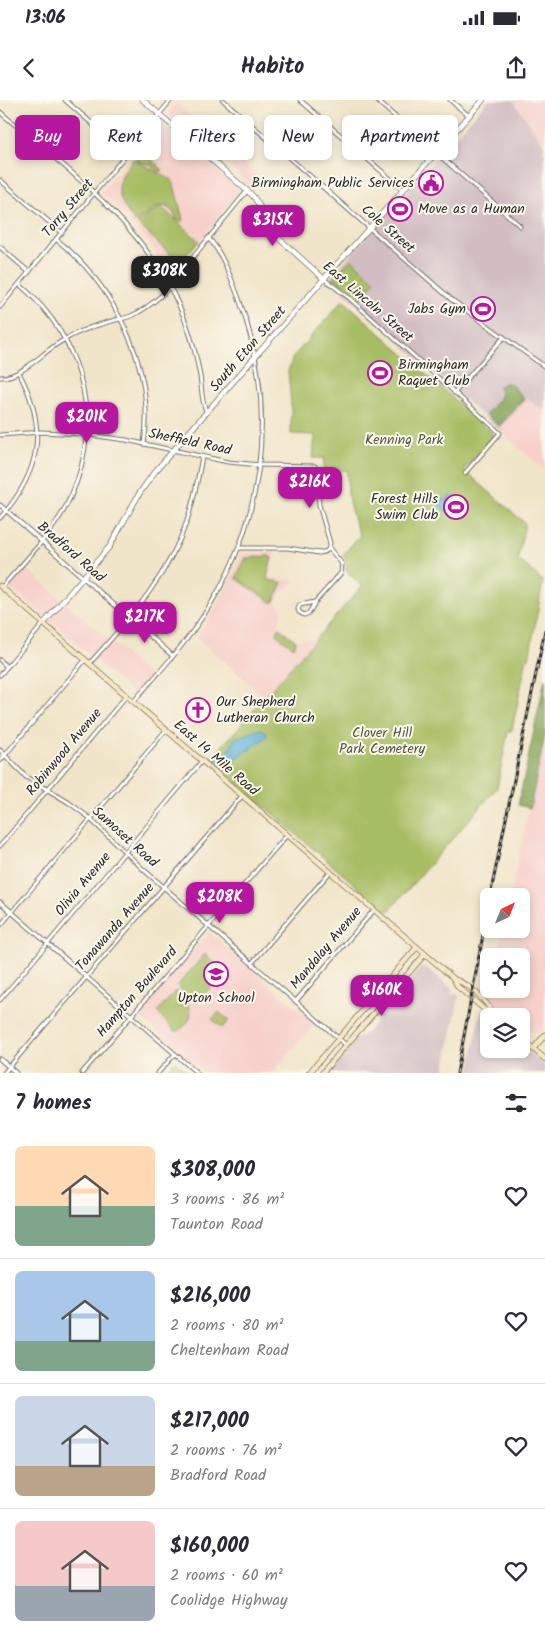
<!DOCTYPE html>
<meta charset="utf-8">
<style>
:root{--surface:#fff;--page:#f7f7f7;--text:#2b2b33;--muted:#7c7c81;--line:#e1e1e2;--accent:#b5179e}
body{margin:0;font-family:Kalam,sans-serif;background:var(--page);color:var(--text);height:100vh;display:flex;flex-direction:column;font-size:19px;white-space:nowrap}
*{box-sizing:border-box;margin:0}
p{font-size:16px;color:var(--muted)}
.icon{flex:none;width:28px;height:28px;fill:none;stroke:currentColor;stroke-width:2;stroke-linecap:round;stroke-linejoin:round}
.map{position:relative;height:973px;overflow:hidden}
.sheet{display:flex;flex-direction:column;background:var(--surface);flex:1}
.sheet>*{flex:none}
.banner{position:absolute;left:15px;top:15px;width:515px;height:45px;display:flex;gap:10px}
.needle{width:32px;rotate:43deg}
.fabs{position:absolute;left:480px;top:788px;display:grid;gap:10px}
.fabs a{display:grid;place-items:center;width:50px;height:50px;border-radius:8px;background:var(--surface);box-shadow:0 2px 8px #0003;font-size:25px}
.price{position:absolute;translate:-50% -42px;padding:0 11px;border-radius:10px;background:var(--accent);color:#fff;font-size:16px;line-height:32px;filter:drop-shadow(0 1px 2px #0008)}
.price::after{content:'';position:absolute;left:50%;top:30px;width:15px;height:11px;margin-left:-8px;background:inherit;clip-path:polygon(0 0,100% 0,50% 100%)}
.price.active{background:#222;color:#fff}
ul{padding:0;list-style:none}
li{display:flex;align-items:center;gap:15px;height:125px;padding:0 15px}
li+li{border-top:1px solid var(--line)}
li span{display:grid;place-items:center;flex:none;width:140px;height:100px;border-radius:8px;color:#555}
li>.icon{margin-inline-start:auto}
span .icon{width:60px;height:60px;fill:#fffc;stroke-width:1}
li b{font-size:21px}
h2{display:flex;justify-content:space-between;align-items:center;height:60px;padding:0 15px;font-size:21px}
.tag{padding:0 18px;border-radius:8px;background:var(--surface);box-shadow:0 2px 8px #0003;font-size:18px;line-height:45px}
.tag.active{background:var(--accent);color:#fff}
.status{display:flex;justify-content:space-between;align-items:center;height:35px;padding:0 25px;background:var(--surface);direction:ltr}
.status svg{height:14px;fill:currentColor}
header{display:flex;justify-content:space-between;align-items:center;height:65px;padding:0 15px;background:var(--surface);font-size:22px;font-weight:700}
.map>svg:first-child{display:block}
.built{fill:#f7d0cb}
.industrial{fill:#d2bec2}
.green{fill:#a7bd63;stroke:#697447}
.forest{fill:#85a459;stroke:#586842}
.water{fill:#5db0d9;stroke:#446e82}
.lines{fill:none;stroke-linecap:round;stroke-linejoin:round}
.minor-casing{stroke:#706c62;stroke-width:5}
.tertiary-casing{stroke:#706c62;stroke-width:6}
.secondary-casing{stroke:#706c62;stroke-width:6}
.minor{stroke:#fff;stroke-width:3}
.tertiary{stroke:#fff;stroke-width:4.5}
.secondary{stroke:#f8e8c3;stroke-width:4.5}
.rail-casing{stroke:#2b2b2b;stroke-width:3}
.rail{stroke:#fbf7ec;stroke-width:1;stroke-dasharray:4;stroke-linecap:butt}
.labels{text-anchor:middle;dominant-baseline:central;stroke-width:4;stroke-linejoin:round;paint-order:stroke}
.poi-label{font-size:14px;fill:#2b2b2b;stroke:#fbf7ec;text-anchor:end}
.street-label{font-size:14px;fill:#2b2b2b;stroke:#fbf7ec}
.park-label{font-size:14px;fill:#50573c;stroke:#fbf7ec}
</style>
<div class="status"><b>13:06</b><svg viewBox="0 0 49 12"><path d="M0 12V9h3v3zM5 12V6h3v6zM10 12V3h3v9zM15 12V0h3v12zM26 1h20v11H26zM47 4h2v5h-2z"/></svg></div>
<header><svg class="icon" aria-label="back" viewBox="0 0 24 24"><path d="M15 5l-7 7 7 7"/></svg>Habito<svg class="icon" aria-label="share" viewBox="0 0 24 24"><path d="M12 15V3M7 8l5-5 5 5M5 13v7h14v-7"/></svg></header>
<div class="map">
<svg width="545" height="973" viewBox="0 0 545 973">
<rect width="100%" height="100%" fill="#fbf7ec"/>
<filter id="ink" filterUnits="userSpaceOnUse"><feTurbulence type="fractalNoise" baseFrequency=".02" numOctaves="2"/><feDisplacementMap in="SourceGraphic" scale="10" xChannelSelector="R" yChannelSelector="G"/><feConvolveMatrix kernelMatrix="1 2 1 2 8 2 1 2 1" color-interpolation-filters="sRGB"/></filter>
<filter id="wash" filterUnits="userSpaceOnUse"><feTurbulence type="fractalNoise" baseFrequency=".0096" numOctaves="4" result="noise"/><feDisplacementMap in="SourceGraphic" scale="20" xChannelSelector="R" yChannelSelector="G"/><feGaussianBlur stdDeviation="1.12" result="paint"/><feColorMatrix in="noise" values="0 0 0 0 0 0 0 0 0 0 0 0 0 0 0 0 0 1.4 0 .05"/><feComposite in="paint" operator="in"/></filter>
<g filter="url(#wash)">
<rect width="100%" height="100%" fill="#f1e5c9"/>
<!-- built -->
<g class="built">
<polygon points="513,0 545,0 544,45 519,7"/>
<polygon points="176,3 258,77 252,86 167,13"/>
<polygon points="160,22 240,91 170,176 155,151 137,129 118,108 101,93"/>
<polygon points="527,297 545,312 545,367 543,369 499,330"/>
<polygon points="267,452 275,452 269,477 296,481 281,493 276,502 282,510 278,523 297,540 317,538 265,597 196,537 219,502 242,454"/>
<polygon points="23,465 151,577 138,592 132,593 51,521 10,488 9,484 12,479"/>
<polygon points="545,635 545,924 539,931 531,932 521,924 521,916 511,916 488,897 489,889 521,889 521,856 497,856 503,829 521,829 521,796 510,796"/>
<polygon points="209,832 315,924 273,973 205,973 138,915"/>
</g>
<!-- industrial -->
<g class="industrial">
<polygon points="488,0 513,0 544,45 543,52 545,53 545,312 527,298 499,330 330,180 331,177"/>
<polygon points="426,867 453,890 451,893 454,895 456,893 459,896 444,973 325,973 350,943 367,932 420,868"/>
<polygon points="481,910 489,917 489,949 521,949 521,945 545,966 545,973 469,973"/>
</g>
<!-- green -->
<g class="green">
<polygon points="143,52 163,70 161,72 152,67 152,65 141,62 136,59"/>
<path d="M133 59 173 81 183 120 181 122 176 119C174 112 169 106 160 106L135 122C115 96 113 86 133 59Z"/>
<polygon points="161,107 199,141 179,163 137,123"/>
<polygon points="351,159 375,181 359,200 334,178"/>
<path d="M343 200 494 335 464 370 525 423 518 459 543 481 529 559 527 558 512 630 508 632 497 688 389 811 383 809 210 660 362 486 346 471V462L343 455 360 435C349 410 347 397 347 370L323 372 324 358H313L315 335 291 334V304L288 271 293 257Z"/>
<polygon points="269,456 272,458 267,477 269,480 283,483 273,503 236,478 246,458"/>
<polygon points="279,528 296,541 295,546 293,547 277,535"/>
<polygon points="205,854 225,872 196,903 177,886"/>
<path d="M176 891C194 903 197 921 176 932L157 912Z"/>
<polygon points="219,912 229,921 222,928 212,919"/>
<polygon points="175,961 189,973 164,973"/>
</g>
<!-- forest -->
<g class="forest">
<polygon points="506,282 512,285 524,299 499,326 486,314 499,299 501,293 498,287"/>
<polygon points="545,579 545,635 530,708 518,705"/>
</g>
<!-- water -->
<g class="water">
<polygon points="451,394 458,401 447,412 438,404 443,398 446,401"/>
<path d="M262 629 266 632 267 636C265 639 232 662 228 663 223 664 221 664 216 662L215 658C231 654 228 650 235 638Z"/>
</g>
</g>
<g filter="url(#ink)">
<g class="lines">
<defs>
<g id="minor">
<polyline points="65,0 127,54"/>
<polyline points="223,0 452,200 545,267"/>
<polyline points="300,0 403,90"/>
<polyline points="376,0 520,126"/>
<polyline points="450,0 469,16"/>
<path d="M0 12C69 71 144 124 181 210 190 231 196 253 200 276 202 288 201 302 207 313"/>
<polyline points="0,80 62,133"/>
<path d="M56 139C114 185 156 269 144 344"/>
<polyline points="0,147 29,172"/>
<polyline points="324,179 348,197 500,333 465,373"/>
<polyline points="0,207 171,0"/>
<path d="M0 277C22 278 42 252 62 241 75 233 90 227 105 223 113 220 123 219 131 216 143 211 153 203 163 194L247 91"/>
<polyline points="454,293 504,237"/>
<polyline points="0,335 41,332 82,334 126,340 228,362 260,365 315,366 317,371 319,405 330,443 328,450 324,452 319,453 288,448 239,448"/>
<polyline points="0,405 173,556"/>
<path d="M0 418C40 373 49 328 19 273"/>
<path d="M2 487C23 463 48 438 64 410 107 332 87 241 19 184"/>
<polyline points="315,502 309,513 304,515 299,512 298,509 300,505 315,502 341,473 342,464 329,448"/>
<polyline points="0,560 7,567"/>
<path d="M90 563C128 520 168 477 187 421 194 400 198 379 202 357"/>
<polyline points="0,575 44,523"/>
<path d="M134 601C158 573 185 545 205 513 262 426 276 319 246 220 240 200 223 151 208 138"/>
<polyline points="0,650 26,677 68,702 87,716 144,770 345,944"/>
<polyline points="0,661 85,560"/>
<polyline points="0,746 127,595"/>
<polyline points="0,802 197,973"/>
<polyline points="0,826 166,630"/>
<polyline points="252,863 330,772"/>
<polyline points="0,900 202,661"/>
<polyline points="296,901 374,810"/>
<polyline points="0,959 16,973"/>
<polyline points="4,973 242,696"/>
<polyline points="82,973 287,735"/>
<polyline points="158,973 175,954"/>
</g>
<g id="tertiary">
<path d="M143 0 251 94C262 105 264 121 274 134L324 179"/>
<path d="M44 523 110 446 139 394 153 374C261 248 373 124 483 0"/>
</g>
<g id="secondary">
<polyline points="0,486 417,847 453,878 458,887 485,910 496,916"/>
<path d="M454 879C468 884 486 899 493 914"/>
<polyline points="521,938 545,959"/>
<polyline points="533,949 545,935"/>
<polyline points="309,973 417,847"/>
<polyline points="322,973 425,854"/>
</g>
</defs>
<!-- minor casing -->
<use href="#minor" class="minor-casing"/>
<!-- tertiary casing -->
<use href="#tertiary" class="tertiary-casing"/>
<!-- secondary casing -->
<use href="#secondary" class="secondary-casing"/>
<!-- minor -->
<use href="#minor" class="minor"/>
<!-- tertiary -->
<use href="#tertiary" class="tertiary"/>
<!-- secondary -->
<use href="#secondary" class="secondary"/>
<defs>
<g id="rail">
<polyline points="490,796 545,530"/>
<polyline points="457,973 489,803"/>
</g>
</defs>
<!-- rail casing -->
<use href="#rail" class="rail-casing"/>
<!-- rail -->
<use href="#rail" class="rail"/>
</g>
</g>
<!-- icons -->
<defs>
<symbol id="civic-ring" viewBox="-11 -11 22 22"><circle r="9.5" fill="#fbf7ec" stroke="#b5179e" stroke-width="1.5"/><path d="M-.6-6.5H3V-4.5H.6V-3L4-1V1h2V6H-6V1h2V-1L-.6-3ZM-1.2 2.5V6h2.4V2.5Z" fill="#b5179e"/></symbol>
<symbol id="stadium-ring" viewBox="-11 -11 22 22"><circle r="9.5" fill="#fbf7ec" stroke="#b5179e" stroke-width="1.5"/><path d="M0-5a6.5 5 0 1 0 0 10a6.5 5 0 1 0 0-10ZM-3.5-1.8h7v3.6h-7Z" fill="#b5179e"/></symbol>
<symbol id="church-ring" viewBox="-11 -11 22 22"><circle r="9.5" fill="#fbf7ec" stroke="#b5179e" stroke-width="1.5"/><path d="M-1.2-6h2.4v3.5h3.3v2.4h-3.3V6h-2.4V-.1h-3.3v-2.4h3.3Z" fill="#b5179e"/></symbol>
<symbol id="school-ring" viewBox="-11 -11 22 22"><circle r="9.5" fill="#fbf7ec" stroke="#b5179e" stroke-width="1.5"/><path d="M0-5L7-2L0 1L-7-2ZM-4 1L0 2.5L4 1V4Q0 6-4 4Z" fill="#b5179e"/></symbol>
</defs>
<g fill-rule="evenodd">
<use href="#civic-ring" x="417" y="69" width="28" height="28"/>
<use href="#stadium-ring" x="386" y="95" width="28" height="28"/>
<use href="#stadium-ring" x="469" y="195" width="28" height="28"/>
<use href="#stadium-ring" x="366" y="259" width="28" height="28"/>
<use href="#stadium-ring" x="442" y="393" width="28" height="28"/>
<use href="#church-ring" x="184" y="596" width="28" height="28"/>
<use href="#school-ring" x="202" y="860" width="28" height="28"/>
</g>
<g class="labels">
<!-- poi labels -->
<g class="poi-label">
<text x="414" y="83">Birmingham Public Services</text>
<text x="418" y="109" text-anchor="start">Move as a Human</text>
<text x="466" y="209">Jabs Gym</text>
<text x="398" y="265" text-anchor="start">Birmingham<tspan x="398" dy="16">Raquet Club</tspan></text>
<text x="438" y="399">Forest Hills<tspan x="438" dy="16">Swim Club</tspan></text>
<text x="216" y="602" text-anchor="start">Our Shepherd<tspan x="216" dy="16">Lutheran Church</tspan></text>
<text x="216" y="898" text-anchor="middle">Upton School</text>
</g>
<!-- street labels -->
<g class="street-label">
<text transform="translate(68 108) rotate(-50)">Torry Street</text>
<text transform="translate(388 129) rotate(41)">Cole Street</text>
<text transform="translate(368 202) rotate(41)">East Lincoln Street</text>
<text transform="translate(248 249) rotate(-49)">South Eton Street</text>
<text transform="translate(190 342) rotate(12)">Sheffield Road</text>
<text transform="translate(71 452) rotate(41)">Bradford Road</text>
<text transform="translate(64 652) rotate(-50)">Robinwood Avenue</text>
<text transform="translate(216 658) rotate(41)">East 14 Mile Road</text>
<text transform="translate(125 737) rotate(42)">Samoset Road</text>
<text transform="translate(83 784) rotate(-50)">Olivia Avenue</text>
<text transform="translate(115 827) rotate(-49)">Tonawanda Avenue</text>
<text transform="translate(326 848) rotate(-50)">Mandalay Avenue</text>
<text transform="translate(137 892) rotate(-49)">Hampton Boulevard</text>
</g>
<!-- park labels -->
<g class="park-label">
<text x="404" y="340">Kenning Park</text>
<text x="382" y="633">Clover Hill<tspan x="382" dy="16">Park Cemetery</tspan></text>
</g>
</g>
</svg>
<div class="fabs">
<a><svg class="needle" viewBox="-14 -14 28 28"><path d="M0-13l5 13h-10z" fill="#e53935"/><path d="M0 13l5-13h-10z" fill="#7c7c81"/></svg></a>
<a><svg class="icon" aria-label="locate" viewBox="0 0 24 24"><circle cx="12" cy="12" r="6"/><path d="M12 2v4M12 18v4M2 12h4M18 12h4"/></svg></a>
<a><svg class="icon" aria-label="layers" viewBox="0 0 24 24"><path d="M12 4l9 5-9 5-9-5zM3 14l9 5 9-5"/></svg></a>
</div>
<b class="price" style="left:273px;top:147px">$315K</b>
<b class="price active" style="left:165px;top:198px">$308K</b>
<b class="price" style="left:87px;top:344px">$201K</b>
<b class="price" style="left:310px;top:409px">$216K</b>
<b class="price" style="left:145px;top:544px">$217K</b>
<b class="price" style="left:220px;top:824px">$208K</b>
<b class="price" style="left:382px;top:917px">$160K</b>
<div class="banner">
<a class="tag active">Buy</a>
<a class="tag">Rent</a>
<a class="tag">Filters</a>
<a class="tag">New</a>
<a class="tag">Apartment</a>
</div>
</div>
<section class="sheet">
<h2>7 homes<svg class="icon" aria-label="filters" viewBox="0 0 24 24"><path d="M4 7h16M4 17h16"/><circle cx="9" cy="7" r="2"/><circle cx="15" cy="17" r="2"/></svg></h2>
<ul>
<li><span style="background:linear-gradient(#ffd9b3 60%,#7fa58c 0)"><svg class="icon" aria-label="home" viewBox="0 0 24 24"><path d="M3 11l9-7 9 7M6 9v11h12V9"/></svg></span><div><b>$308,000</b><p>3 rooms · 86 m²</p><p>Taunton Road</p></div><svg class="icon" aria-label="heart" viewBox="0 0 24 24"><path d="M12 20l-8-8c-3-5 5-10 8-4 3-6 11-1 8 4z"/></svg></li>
<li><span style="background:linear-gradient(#a9c7e8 70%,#7fa58c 0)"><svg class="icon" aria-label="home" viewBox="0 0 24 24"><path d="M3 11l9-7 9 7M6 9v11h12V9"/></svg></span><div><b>$216,000</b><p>2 rooms · 80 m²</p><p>Cheltenham Road</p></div><svg class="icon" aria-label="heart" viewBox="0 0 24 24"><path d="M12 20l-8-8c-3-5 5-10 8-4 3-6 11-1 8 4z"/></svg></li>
<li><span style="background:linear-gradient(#c9d6e8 70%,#b9a48a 0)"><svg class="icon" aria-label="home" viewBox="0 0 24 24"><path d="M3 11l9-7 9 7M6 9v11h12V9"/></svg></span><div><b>$217,000</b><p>2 rooms · 76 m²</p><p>Bradford Road</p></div><svg class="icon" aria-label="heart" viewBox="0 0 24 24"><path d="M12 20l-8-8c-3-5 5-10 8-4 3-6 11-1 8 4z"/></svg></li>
<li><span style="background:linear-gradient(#f6c9c9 65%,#9aa5b1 0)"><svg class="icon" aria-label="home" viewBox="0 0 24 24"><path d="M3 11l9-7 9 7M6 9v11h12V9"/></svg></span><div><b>$160,000</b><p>2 rooms · 60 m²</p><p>Coolidge Highway</p></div><svg class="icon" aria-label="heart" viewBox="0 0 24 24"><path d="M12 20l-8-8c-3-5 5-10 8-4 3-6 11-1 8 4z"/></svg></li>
</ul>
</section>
